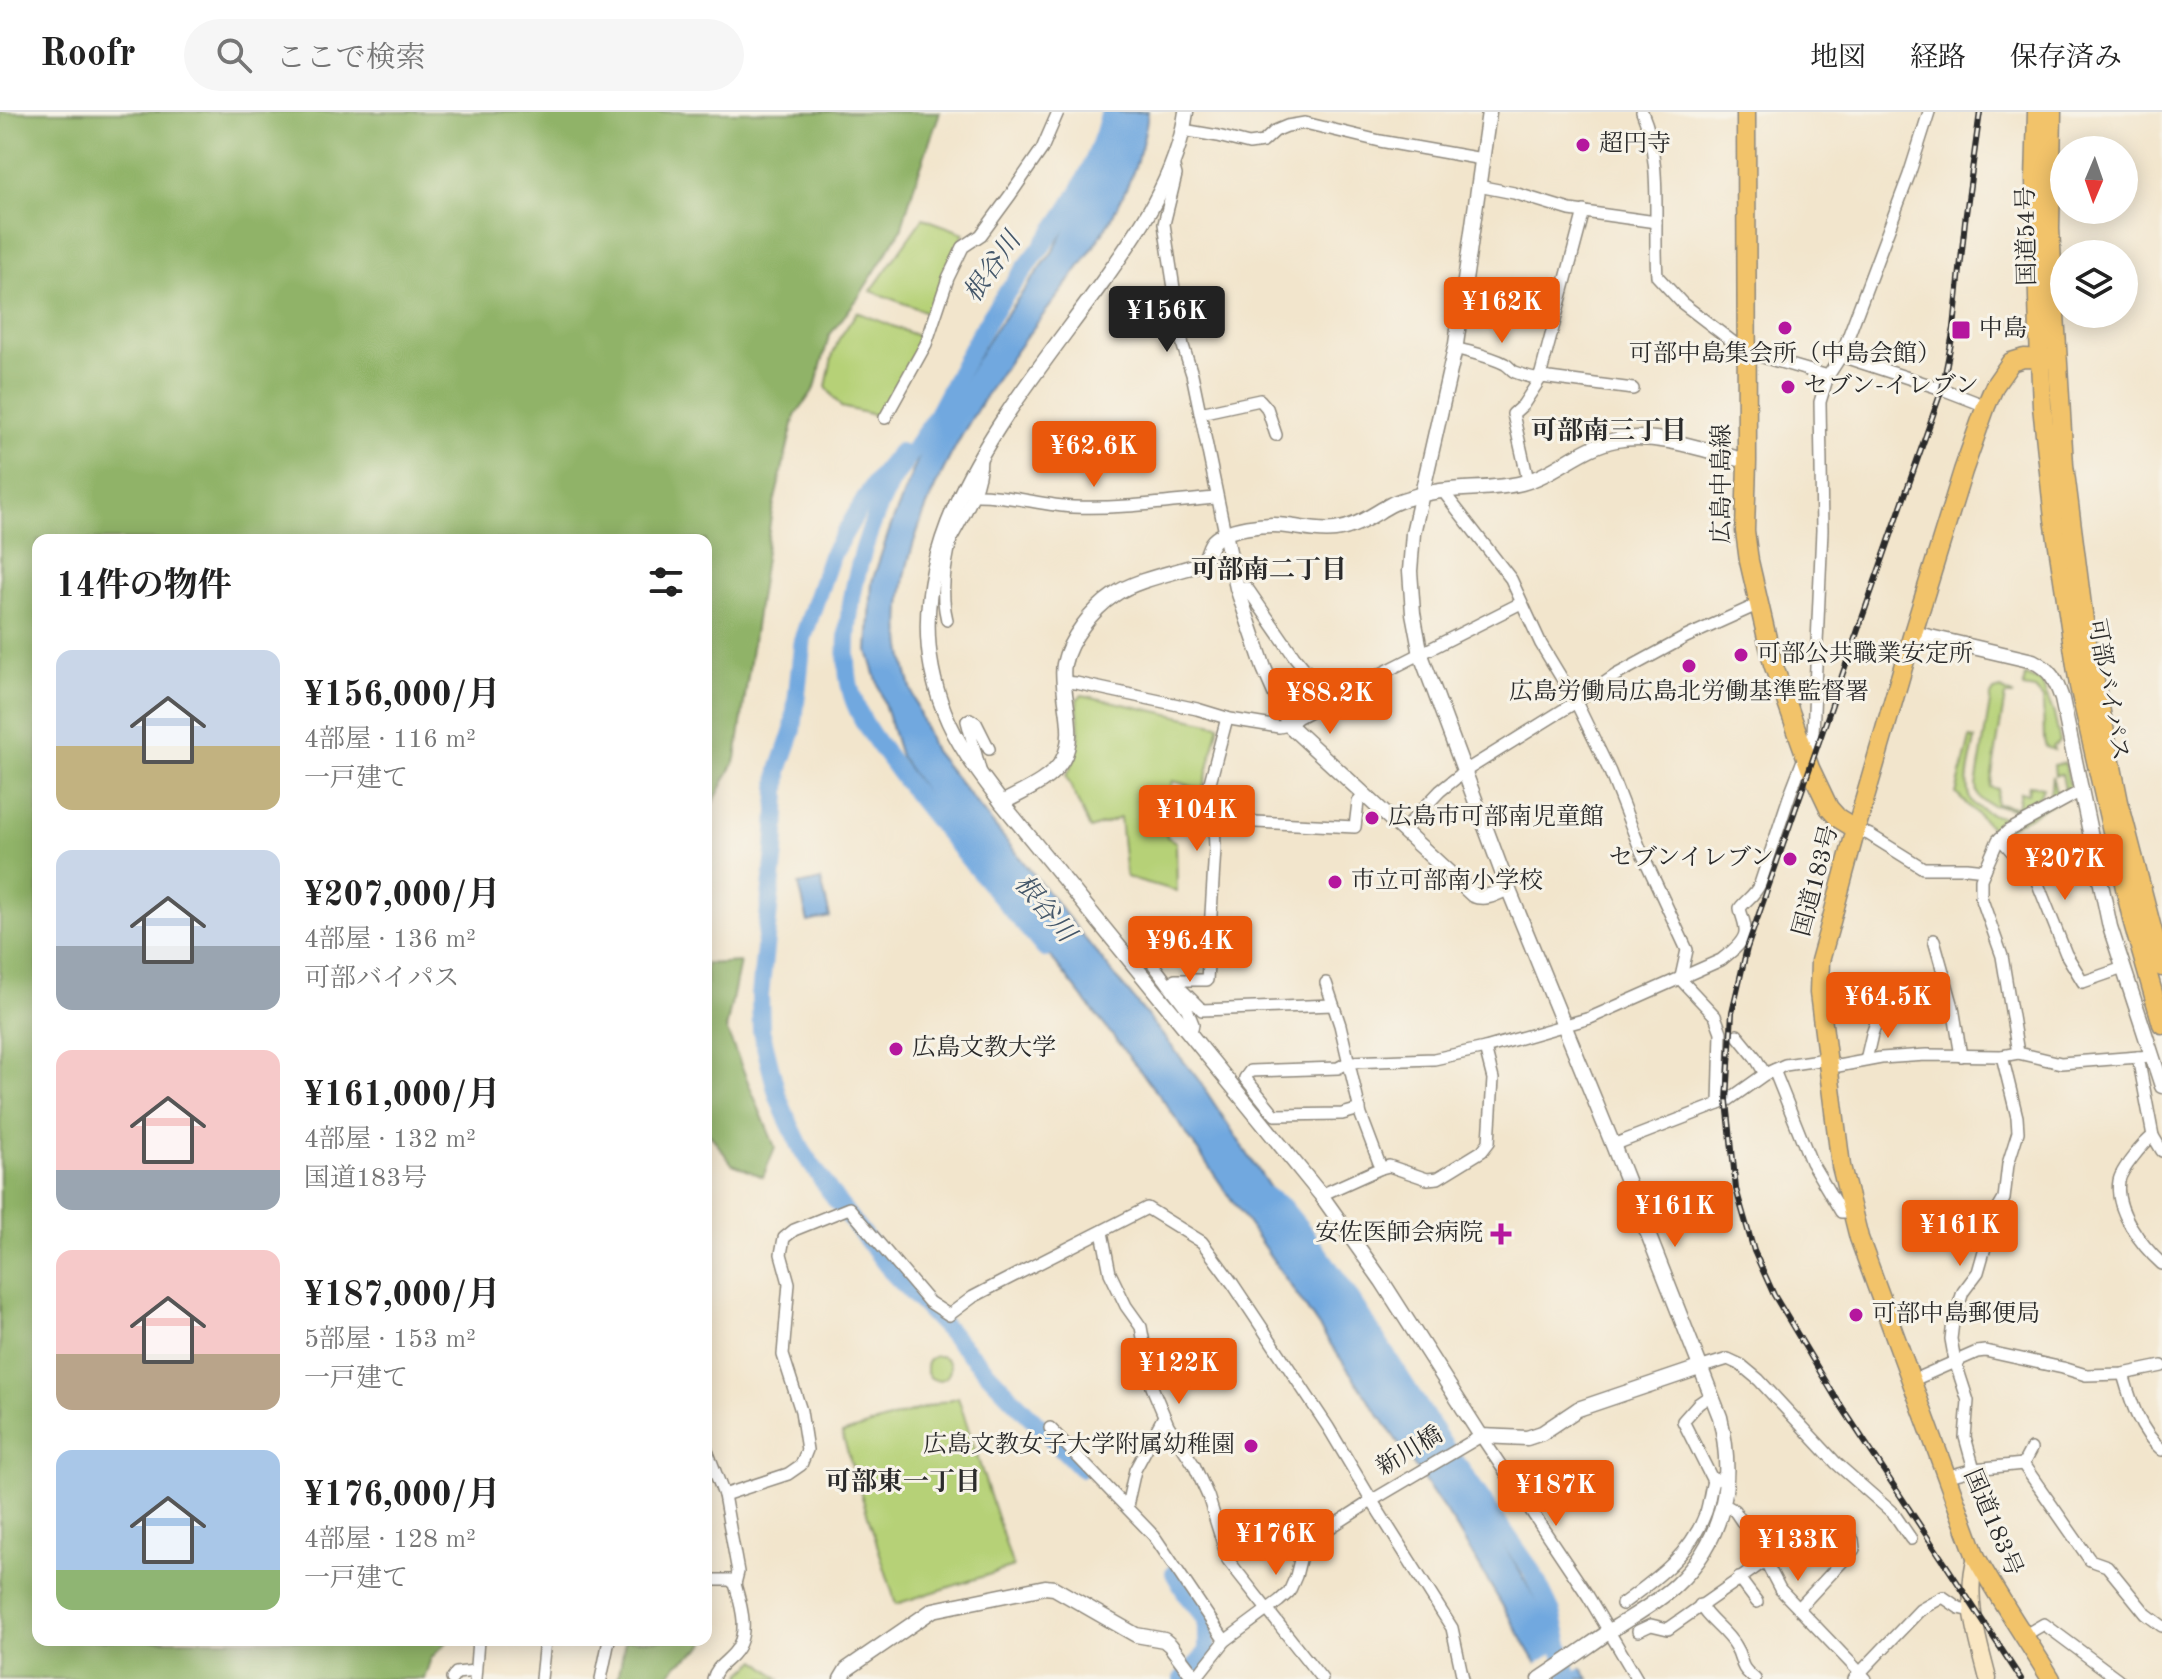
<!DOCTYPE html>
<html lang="ja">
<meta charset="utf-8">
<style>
:root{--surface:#fff;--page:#f6f6f6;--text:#222;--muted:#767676;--line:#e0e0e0;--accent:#ea580c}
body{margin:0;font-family:"Old Standard TT","Noto Serif JP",serif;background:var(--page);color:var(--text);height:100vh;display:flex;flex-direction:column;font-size:30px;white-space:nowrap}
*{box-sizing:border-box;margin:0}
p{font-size:26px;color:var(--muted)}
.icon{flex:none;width:44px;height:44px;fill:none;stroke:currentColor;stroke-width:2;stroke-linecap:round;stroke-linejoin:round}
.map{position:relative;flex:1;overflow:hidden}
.panel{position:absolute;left:32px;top:422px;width:680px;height:1112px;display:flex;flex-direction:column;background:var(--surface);border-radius:16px;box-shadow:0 4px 20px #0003}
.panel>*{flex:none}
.needle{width:52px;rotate:182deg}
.buttons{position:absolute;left:2050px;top:24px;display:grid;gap:16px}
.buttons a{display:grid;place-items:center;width:88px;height:88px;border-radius:50%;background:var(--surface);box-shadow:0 4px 20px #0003;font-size:40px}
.price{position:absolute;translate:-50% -68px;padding:0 18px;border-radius:8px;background:var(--accent);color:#fff;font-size:26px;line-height:52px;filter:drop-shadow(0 2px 4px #0008)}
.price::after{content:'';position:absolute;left:50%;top:48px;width:24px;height:18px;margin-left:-12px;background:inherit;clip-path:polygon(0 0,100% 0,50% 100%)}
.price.current{background:#222;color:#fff}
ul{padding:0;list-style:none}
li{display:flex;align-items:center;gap:24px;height:200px;padding:0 24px}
li span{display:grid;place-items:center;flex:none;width:224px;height:160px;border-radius:16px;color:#555}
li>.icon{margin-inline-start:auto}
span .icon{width:96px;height:96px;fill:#fffc;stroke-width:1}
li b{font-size:34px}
h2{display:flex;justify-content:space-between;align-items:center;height:96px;padding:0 24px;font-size:34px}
header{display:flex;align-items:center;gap:48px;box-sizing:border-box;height:112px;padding:0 40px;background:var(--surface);border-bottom:2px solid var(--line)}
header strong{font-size:38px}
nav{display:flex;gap:44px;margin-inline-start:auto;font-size:28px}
.search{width:560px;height:72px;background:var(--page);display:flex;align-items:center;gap:20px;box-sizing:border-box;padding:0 28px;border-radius:44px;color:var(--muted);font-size:30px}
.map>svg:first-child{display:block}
.green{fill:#b6d177;stroke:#707e51;stroke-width:2}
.forest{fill:#90b368;stroke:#5e6f4a;stroke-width:2}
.water{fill:#71a8df;stroke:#4e6a85;stroke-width:2}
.pier{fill:#f2e5cc}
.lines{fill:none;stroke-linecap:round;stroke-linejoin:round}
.river{stroke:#71a8df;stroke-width:18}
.minor-casing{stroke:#8e887c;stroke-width:14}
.tertiary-casing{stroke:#8e887c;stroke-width:17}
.secondary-casing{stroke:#8e887c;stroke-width:19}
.primary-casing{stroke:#8e887c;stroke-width:21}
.trunk-casing{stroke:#8e887c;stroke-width:21}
.minor{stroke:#fff;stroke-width:11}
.tertiary{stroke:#fff;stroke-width:14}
.secondary{stroke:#fae7c3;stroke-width:16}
.primary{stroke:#f2c36a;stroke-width:18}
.trunk{stroke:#f2c36a;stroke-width:18}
.rail-casing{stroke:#2b2b2b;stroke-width:6}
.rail{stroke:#f7f3e8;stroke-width:3;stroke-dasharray:9;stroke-linecap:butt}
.poi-dot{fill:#b5179e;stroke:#f7f3e8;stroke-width:3}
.labels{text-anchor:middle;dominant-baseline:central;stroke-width:6;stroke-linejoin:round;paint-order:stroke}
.poi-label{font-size:24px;fill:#2b2b2b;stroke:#f7f3e8;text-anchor:start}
.street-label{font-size:24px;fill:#2b2b2b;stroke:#f7f3e8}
.water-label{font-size:26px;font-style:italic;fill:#44576a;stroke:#f7f3e8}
.neighbourhood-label{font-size:26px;font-weight:bold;fill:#2b2b2b;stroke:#f7f3e8}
</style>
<header>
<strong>Roofr</strong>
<div class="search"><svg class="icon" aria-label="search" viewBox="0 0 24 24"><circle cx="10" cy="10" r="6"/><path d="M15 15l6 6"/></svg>ここで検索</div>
<nav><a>地図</a><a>経路</a><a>保存済み</a></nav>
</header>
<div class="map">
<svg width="2162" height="1567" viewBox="0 0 2162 1567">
<rect width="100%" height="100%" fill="#f7f3e8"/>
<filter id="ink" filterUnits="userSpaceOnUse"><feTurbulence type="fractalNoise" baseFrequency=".0125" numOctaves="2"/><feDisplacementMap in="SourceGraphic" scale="16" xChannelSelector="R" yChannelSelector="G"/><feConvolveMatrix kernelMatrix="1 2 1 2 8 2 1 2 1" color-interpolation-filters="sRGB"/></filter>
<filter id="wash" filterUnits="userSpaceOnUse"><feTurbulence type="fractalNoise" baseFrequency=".006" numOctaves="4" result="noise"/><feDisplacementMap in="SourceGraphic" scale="32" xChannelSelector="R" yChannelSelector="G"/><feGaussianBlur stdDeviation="1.8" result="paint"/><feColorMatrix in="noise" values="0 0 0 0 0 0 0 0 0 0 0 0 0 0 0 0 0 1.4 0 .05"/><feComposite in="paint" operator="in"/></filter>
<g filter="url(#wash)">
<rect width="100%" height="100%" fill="#f2e5cc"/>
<!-- green -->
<g class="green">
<polygon points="923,106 964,121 929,201 871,179"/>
<polygon points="857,200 920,225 920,230 879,304 841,295 826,275 832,245 839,227"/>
<polygon points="2025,564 2041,570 2054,602 2060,630 2053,635 2054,638 2046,635 2044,628 2043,587 2035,578 2023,576"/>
<polygon points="2001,577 2014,584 2005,584 1990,675 1998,677 1996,692 2017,695 2020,680 2028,682 2029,673 2043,675 2039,685 2016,697 1992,693 1981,688 1977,681 1976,674 1991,584 1994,579"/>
<path d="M1082 583 1219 613 1203 677 1173 669 1165 700 1167 725 1176 730 1177 779 1126 765 1120 706 1090 717 1066 664C1083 637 1079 617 1077 587Z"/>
<path d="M1970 626 1975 627C1972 644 1964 668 1969 684 1973 699 2005 709 2019 705 2026 702 2041 694 2046 689 2052 683 2051 671 2052 664L2056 680 2065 678 2062 662 2055 663 2054 653 2065 651 2071 681 1998 722 1956 682Z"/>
<circle cx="938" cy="1256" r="12"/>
<polygon points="958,1285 1013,1455 896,1492 842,1322"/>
<polygon points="757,1548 780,1567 741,1567 743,1560"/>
</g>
<!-- forest -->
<g class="forest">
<polygon points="0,0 940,0 913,77 901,118 858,186 829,224 815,276 795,304 771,404 736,647 712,693 706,699 706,428 38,428 38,1528 449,1528 431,1546 424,1567 0,1567"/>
<polygon points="740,850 726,917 775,1035 763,1065 732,1052 706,1017 706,852"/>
<polygon points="706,1488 715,1494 716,1516 701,1536 678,1552 666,1567 618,1567 625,1528 706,1528"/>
</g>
<!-- water -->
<g class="water">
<path d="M1107 0H1148C1139 80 1088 146 1040 207 977 288 887 428 902 535 907 571 920 605 934 639L1198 967 1488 1406 1546 1503 1589 1567H1546L1456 1415 1166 992 939 702 900 644 868 539 872 470 890 416 923 334 991 223 1053 139 1086 76 1105 15Z"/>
<polygon points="821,768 830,805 808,810 799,773"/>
<polygon points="1165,819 1203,821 1202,838 1164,836"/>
</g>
<!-- pier -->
<polygon class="pier" points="1569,1530 1584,1553 1563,1567 1541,1567 1534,1554"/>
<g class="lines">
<!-- river -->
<g class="river">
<polyline points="900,340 874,372 831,444 803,526 793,618 779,658 775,739 760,884 761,918 777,982 786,1004 803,1040 835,1087 893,1161 1008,1282 1081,1356"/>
<path d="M1045 837C996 778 944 721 899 660 884 639 866 618 856 594 831 538 861 425 890 373 904 348 923 327 937 302 956 267 973 230 995 197 1022 157 1056 121 1079 79 1093 54 1103 27 1110 0"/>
<polyline points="1263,1082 1282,1094 1308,1126 1343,1175 1443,1332 1532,1459 1552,1501 1569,1567"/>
<polyline points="1174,1461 1188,1485 1206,1507 1207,1522 1207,1538 1201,1548 1182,1567"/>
</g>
</g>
</g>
<g filter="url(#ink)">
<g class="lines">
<defs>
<g id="minor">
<path d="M1642 0C1663 49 1653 112 1657 164L1682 191 1746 240 1828 264"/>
<polyline points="1183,18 1218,24 1249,32 1263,30 1275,19 1287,14 1305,11 1380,29 1482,47"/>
<polyline points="1173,52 1176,63 1164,112 1183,234 1192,262 1225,421"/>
<polyline points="1478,74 1514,81 1570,98 1656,110"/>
<path d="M1455 236C1472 241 1490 244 1505 252 1509 254 1512 259 1515 260 1523 263 1532 266 1540 267"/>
<polyline points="1841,244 1942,277 1986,294"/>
<polyline points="1543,265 1541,261 1584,99"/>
<polyline points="1200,301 1260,288 1267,296 1276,323"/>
<polyline points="885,306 926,232 948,166 963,135 981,123 1011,82 1042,37 1058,0"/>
<polyline points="1528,368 1513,302 1523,293 1540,267 1543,265 1549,266 1633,277"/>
<polyline points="1442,378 1511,467 1541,532 1576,590 1610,660 1641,739 1687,838 1681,865 1683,870 1715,904 1721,920 1719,992"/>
<path d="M974 383C1008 382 1040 393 1073 395 1121 397 1169 390 1216 386"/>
<path d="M943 425 951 427C965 401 981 376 981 345"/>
<polyline points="1237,476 1247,476 1294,544 1330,588"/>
<path d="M947 508C940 480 945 455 951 427"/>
<polyline points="1064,570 1076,571 1197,597 1230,607 1279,615 1289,613 1297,606 1351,577 1521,491"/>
<polyline points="980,658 967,609 970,607 976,611 989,637"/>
<polyline points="1214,708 1355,715 1358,690 1365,682"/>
<polyline points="1404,717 1440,679 1465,659 1576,590 1616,563 1686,525 1759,492"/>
<polyline points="1856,717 1870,723 1923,756 1967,756 1985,758"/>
<polyline points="2000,726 2036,767 2066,842 2083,870 2123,856"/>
<polyline points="1934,828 1953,895 1961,944"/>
<polyline points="1140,835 1187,897 1193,912 1191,922"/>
<polyline points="1326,871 1340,913 1361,1003 1381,1056"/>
<polyline points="1168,872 1175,868 1207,868 1215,736 1214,708 1209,674 1227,606"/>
<polyline points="1169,872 1178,874 1202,898 1333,893"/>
<polyline points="1737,923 1755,945 1765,962"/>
<polyline points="2018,941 2002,844 1981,785 1981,767 1998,728 2008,719 2081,679"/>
<polyline points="2138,945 2153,1024 2162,1039"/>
<polyline points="1866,948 1872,922 1880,900"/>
<polyline points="1774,958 1811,1050 1841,1100 1852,1100"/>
<path d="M1360 997 1342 1002 1275 1003 1245 966 1250 959 1338 956 1349 950 1434 947 1485 936 1590 906 1721 848C1730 841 1747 829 1745 817 1745 810 1741 803 1740 796 1747 787 1755 783 1760 772L1790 682 1813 622 1822 418 1820 290 1828 264 1841 244 1909 63 1929 0"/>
<path d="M2153 1024C2143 1031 2121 1058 2119 1069 2114 1098 2142 1134 2162 1152"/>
<polyline points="1613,1033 1727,989 1765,962 1785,953 1826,947 1838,954 1881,946 1926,943 2002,944 2018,941 2061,951 2151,944"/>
<polyline points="1321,1083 1381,1056 1389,1054 1427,1067 1438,1066 1482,1039 1489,1030 1493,967 1485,936"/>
<polyline points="1102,1120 1110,1161 1126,1194 1141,1215 1152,1275 1168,1313 1194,1353 1208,1384 1228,1448 1322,1567"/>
<polyline points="1699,1256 1728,1247 1741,1253 1759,1268 1836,1351 1894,1402 1911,1427"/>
<path d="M2123 1262C2131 1290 2139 1318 2162 1338"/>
<polyline points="1911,1269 1977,1240 1985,1239 2063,1256 2086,1263 2123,1262 2162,1254"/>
<polyline points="1711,1283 1698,1292 1683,1309 1713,1369"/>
<polyline points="1050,1316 1154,1424 1225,1529"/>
<polyline points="1481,1324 1588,1484 1637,1567"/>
<polyline points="706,1336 724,1383 738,1460 735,1472"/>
<polyline points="2023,1352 2090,1448 2107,1454 2146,1502 2162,1514"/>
<polyline points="1974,1357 1965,1325 1968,1289 1955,1249 1951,1227 1953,1210 1963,1180 1978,1160 1994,1104 2004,1087 2008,1052 2018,1020 2017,1005 2002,944"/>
<polyline points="1946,1365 1974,1357 2023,1352 2031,1337"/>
<polyline points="724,1383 788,1362 801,1353 807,1338 801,1299 783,1243 789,1171 781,1142 784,1126 794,1118 849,1096 929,1190 949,1203 973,1185 994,1174 1147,1096 1202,1130 1233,1172 1328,1315 1372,1389 1452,1516 1463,1567"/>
<polyline points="1725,1393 1734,1398 1755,1429 1780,1477 1866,1567"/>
<polyline points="1127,1394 1135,1358 1164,1304"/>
<polyline points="1755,1429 1834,1411 1853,1428 1854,1437 1799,1496"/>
<polyline points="1739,1466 1757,1490"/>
<path d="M706 1468H730L735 1472C741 1493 751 1523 733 1542 725 1551 716 1555 713 1567"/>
<path d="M1622 1492C1656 1467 1691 1442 1706 1400 1709 1391 1710 1379 1713 1369L1727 1364"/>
<path d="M1700 1493C1709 1509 1726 1518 1735 1534 1745 1549 1736 1552 1755 1567"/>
<polyline points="1638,1519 1651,1513 1668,1517 1765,1449"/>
<polyline points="2025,1523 2044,1512 2118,1567"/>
<polyline points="452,1567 456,1561 475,1559"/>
<polyline points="475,1567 478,1528"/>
<polyline points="541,1567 545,1528"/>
<polyline points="601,1567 609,1528"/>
<polyline points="1195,1567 1225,1529 1279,1489 1289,1480 1296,1464 1302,1440 1311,1428 1376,1386 1481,1324"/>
<polyline points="1854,1567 1920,1498 1943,1485 1959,1496 1972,1499"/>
</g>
<g id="tertiary">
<path d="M1186 0C1177 65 1139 119 1101 172 1014 293 881 439 944 599 957 633 980 662 1002 691L1321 1083 1382 1169 1481 1324 1527 1326 1542 1321 1578 1297 1699 1256"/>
<path d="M1489 0 1456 232 1413 421 1410 459 1413 501 1421 543 1508 776 1613 1033 1720 1305C1735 1369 1725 1427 1676 1473 1658 1490 1636 1502 1616 1515 1591 1532 1566 1550 1540 1567"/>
<path d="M1225 421 1237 476 1264 556 1289 613 1473 783C1486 788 1497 781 1508 776"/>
<path d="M1913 521 2033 549C2051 558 2056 569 2062 587L2110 815 2162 974"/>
<path d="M1002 691C1022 680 1050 669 1062 649 1074 629 1068 604 1065 582 1064 572 1062 562 1064 552 1069 527 1093 497 1114 483 1134 468 1177 460 1201 452 1208 446 1207 439 1212 431 1224 415 1268 411 1287 414 1304 416 1318 420 1335 418 1357 415 1372 403 1390 393 1399 388 1410 386 1419 383 1452 374 1489 379 1522 371 1556 362 1582 334 1616 328 1659 320 1706 339 1747 349"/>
<polyline points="841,1567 847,1557 933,1498 1045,1475 1054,1476 1136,1523 1164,1528 1170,1533 1195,1566"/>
</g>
<path id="secondary" d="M1976 1445C1964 1486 1978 1527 1988 1567"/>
<polyline id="primary" points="1746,0 1747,349 1745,419 1749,449 1773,552 1810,656 1829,696 1838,706 1856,717"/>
<g id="trunk">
<polyline points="2037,0 2035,68 2039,224 2042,294 2054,407 2079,574 2133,811 2162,912"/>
<polyline points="2052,0 2050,117 2064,353 2086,525 2119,690 2162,855"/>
<path d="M2051 1567C2026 1526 1999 1487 1976 1445L1859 1126 1841 1054 1819 881 1820 849 1829 817 1856 717 1913 521 1963 359 1986 294 1995 273 2011 250 2024 246 2057 247"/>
</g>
</defs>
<!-- minor casing -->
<use href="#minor" class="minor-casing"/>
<!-- tertiary casing -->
<use href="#tertiary" class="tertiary-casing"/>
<!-- secondary casing -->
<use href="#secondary" class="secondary-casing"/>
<!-- primary casing -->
<use href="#primary" class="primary-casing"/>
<!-- trunk casing -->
<use href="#trunk" class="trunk-casing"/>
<!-- minor -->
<use href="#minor" class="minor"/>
<!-- tertiary -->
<use href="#tertiary" class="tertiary"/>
<!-- secondary -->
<use href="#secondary" class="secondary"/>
<!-- primary -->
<use href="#primary" class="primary"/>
<!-- trunk -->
<use href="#trunk" class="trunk"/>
<defs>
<polyline id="rail" points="1980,0 1965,109 1954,216 1942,277 1747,836 1732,900 1727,989 1736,1077 1754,1139 1774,1183 1834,1283 2021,1567"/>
</defs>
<!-- rail casing -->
<use href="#rail" class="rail-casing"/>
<!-- rail -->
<use href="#rail" class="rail"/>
</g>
</g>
<!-- markers -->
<g class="poi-dot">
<circle cx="1583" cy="33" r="8"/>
<circle cx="1785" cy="216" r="8"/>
<rect x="1951" y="208" width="20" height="20" rx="4"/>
<circle cx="1788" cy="275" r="8"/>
<circle cx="1741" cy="543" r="8"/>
<circle cx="1689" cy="554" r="8"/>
<circle cx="1372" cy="706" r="8"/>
<circle cx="1790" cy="747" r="8"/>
<circle cx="1335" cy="770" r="8"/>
<circle cx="896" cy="937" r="8"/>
<path d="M1497 1110h8v8h8v8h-8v8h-8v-8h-8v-8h8z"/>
<circle cx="1856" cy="1203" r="8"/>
<circle cx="1251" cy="1334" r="8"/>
</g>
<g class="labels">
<!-- poi labels -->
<g class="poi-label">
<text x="1599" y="33">超円寺</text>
<text x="1979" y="218">中島</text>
<text x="1785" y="243" text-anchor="middle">可部中島集会所（中島会館）</text>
<text x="1804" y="275">セブン-イレブン</text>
<text x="1757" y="543">可部公共職業安定所</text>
<text x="1689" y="581" text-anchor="middle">広島労働局広島北労働基準監督署</text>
<text x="1388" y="706">広島市可部南児童館</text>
<text x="1774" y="747" text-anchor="end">セブンイレブン</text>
<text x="1351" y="770">市立可部南小学校</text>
<text x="912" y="937">広島文教大学</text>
<text x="1483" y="1122" text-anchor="end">安佐医師会病院</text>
<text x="1872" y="1203">可部中島郵便局</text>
<text x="1235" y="1334" text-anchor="end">広島文教女子大学附属幼稚園</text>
</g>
<!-- street labels -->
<g class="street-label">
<text transform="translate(2028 124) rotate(-91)">国道54号</text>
<text transform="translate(1723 372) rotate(-90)">広島中島線</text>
<text transform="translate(2107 578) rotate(80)">可部バイパス</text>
<text transform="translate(1817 769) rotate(-75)">国道183号</text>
<text transform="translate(1410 1340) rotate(-31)">新川橋</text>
<text transform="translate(1992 1411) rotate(67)">国道183号</text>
</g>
<!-- water labels -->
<g class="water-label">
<text transform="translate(993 156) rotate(-55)">根谷川</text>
<text transform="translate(1044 797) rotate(50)">根谷川</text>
</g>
<!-- neighbourhood labels -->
<g class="neighbourhood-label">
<text x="1609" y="320">可部南三丁目</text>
<text x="1269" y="459">可部南二丁目</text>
<text x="903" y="1371">可部東一丁目</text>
</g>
</g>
</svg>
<div class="buttons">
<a><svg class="needle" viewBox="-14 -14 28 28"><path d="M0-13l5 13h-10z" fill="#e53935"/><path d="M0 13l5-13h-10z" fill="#767676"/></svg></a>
<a><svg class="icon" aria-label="layers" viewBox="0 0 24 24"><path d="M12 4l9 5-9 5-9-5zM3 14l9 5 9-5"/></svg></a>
</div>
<b class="price" style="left:1502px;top:233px">¥162K</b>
<b class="price current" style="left:1167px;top:242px">¥156K</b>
<b class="price" style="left:1094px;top:377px">¥62.6K</b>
<b class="price" style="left:1330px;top:624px">¥88.2K</b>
<b class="price" style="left:1197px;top:741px">¥104K</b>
<b class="price" style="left:2065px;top:790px">¥207K</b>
<b class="price" style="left:1190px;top:872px">¥96.4K</b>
<b class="price" style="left:1888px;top:928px">¥64.5K</b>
<b class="price" style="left:1675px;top:1137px">¥161K</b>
<b class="price" style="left:1960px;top:1156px">¥161K</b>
<b class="price" style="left:1179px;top:1294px">¥122K</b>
<b class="price" style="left:1556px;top:1416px">¥187K</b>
<b class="price" style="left:1276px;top:1465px">¥176K</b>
<b class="price" style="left:1798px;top:1471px">¥133K</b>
<section class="panel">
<h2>14件の物件<svg class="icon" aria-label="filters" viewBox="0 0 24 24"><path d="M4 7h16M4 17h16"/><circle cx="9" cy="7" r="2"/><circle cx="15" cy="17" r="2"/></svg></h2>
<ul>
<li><span style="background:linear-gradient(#c9d6e8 60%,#c2b280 0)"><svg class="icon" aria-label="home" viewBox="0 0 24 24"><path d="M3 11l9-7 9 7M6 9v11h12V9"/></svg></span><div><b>¥156,000/月</b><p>4部屋 · 116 m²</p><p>一戸建て</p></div></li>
<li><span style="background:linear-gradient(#c9d6e8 60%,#9aa5b1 0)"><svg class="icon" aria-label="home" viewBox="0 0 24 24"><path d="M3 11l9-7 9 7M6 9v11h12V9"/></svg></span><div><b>¥207,000/月</b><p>4部屋 · 136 m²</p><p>可部バイパス</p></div></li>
<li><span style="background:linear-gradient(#f6c9c9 75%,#9aa5b1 0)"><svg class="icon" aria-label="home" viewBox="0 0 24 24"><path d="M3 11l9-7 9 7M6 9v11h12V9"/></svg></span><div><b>¥161,000/月</b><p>4部屋 · 132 m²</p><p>国道183号</p></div></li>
<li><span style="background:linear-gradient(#f6c9c9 65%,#b9a48a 0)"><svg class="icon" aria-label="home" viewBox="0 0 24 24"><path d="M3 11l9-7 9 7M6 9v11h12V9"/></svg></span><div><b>¥187,000/月</b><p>5部屋 · 153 m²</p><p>一戸建て</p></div></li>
<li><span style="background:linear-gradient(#a9c7e8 75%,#8fb573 0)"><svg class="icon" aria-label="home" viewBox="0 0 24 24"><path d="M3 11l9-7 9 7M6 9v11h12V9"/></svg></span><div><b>¥176,000/月</b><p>4部屋 · 128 m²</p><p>一戸建て</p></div></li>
</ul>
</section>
</div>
